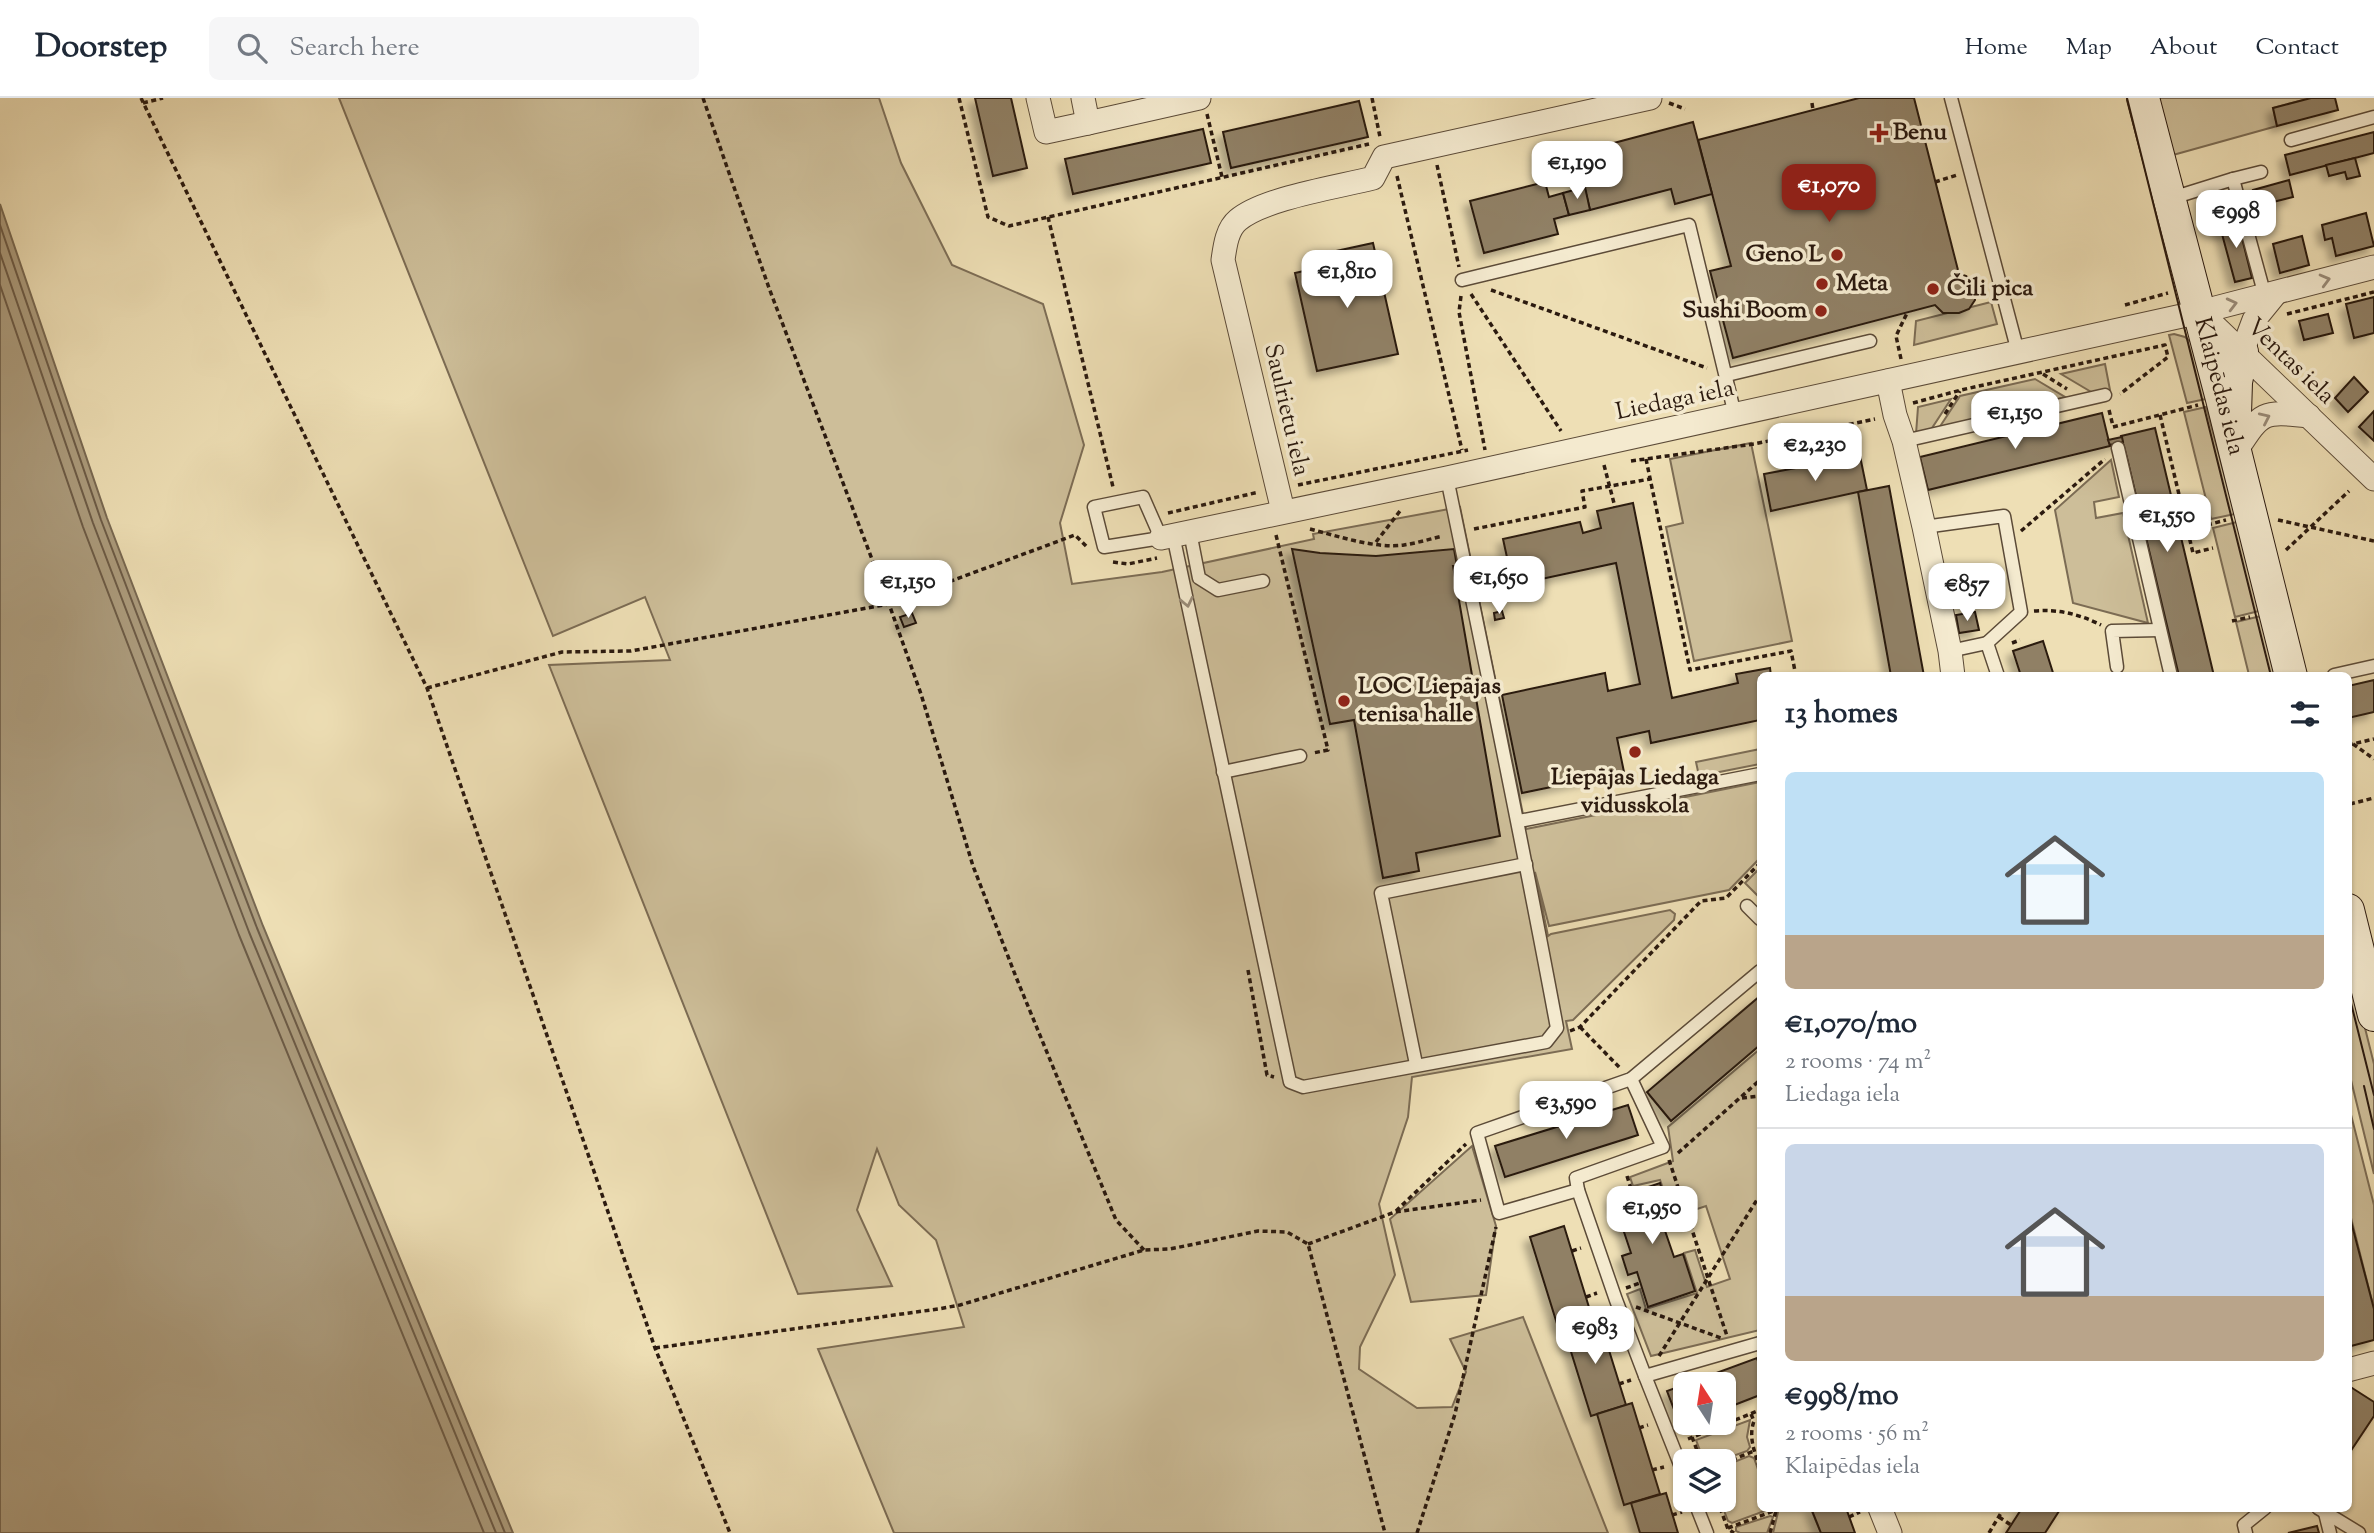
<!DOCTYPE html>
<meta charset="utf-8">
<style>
:root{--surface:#fff;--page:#f6f6f7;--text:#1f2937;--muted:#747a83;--line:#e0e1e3;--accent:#8f2418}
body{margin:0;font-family:"Sorts Mill Goudy",serif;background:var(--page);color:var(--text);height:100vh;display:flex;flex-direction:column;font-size:26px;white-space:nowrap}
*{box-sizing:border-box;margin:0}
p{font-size:23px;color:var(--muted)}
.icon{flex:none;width:38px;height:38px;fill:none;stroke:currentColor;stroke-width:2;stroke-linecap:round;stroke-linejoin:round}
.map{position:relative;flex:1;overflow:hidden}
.sheet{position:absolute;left:1757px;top:574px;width:595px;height:840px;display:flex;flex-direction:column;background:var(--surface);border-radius:10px;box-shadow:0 2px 5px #0004}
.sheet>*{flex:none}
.needle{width:46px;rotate:348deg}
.buttons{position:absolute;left:1673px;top:1274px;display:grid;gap:14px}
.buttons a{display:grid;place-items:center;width:63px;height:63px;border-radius:10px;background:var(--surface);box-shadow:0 2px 5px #0004;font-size:35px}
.price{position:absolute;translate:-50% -60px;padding:0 16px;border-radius:14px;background:#fff;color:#222;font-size:23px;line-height:46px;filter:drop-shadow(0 2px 4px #0008)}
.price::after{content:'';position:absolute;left:50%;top:42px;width:21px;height:16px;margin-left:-10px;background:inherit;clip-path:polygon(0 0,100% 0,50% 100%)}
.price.current{background:var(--accent);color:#fff}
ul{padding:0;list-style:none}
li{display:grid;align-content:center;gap:14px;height:371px;padding:0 28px}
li+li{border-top:2px solid var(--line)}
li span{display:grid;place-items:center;height:217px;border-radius:10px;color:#555}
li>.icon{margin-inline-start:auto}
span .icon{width:126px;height:126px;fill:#fffc;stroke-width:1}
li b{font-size:30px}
h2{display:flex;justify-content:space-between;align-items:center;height:84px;padding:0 28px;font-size:30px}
header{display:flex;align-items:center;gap:42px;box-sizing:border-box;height:98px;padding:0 35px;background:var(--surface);border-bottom:2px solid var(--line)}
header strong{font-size:33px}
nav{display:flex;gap:38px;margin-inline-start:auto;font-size:24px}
.search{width:490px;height:63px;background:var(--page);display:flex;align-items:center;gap:18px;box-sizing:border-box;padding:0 24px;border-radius:10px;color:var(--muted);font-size:26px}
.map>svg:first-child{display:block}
.green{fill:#cdbe99;stroke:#7c6c54;stroke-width:2}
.water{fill:#ac9c7d;stroke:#786851;stroke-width:2}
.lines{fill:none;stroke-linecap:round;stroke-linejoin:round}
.shore{stroke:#6c5b46;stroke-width:2}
.building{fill:#908065;stroke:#2b1a0f;stroke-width:2;filter:url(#shadow)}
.lane-casing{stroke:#5c4b38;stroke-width:15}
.street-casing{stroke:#5c4b38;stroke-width:25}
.secondary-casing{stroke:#2b1a0f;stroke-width:34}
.path{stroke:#2b1a0f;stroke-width:3.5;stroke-dasharray:5 3.5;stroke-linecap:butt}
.lane{stroke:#f4eacf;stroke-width:12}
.street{stroke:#f4eacf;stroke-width:23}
.secondary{stroke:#f4eacf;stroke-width:32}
.tram{stroke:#2b1a0f;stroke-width:2}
.oneway{stroke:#9a8c79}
.poi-dot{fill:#8f2418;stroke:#f4eacf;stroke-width:2.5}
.labels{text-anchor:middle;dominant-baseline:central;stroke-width:7;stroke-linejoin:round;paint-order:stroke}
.poi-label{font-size:24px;font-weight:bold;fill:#2b1a0f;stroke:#f4eacf;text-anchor:start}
.street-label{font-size:24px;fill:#2b1a0f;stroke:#f4eacf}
</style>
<header>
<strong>Doorstep</strong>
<div class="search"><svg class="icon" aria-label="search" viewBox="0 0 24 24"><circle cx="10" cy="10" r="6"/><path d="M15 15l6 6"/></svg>Search here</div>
<nav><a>Home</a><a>Map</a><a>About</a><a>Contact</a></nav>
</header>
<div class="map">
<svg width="2374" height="1435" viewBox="0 0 2374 1435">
<defs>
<filter id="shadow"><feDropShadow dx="-6" dy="6" stdDeviation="3.5" flood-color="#0004"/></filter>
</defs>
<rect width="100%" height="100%" fill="#eedfb5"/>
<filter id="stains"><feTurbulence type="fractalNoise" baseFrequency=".00286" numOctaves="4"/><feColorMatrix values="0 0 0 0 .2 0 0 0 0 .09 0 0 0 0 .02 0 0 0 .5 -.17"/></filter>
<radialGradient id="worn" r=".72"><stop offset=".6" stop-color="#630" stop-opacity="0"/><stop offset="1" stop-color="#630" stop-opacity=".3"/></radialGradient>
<!-- green -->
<g class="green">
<polygon points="339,0 879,0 901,65 952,167 1043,206 1084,347 1060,425 1072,486 1162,474 1314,441 1313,436 1460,409 1526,731 1760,684 1760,760 1729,792 1549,828 1535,774 1548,838 1551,836 1670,812 1675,816 1674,822 1573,922 1566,923 1572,951 1412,979 1408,1019 1379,1106 1395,1177 1360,1249 1359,1271 1417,1310 1452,1309 1466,1274 1450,1241 1523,1219 1608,1435 894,1435 818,1251 964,1229 936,1142 899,1107 877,1051 857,1112 892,1188 798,1196 549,567 670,562 645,499 553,538"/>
<polygon points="2156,0 2311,0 2273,10 2277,28 2173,57"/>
<polygon points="1991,204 1997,226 1914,247 1916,223"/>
<polygon points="2174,236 2185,239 2192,245 2206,301 2187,305 2169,237"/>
<polygon points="2105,266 2110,292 2093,295 2061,276"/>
<polygon points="2035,281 2065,299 1937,333 1960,298"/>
<polygon points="1951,301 1930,333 1916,336 1918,309"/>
<polygon points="2206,309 2235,416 2211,421 2184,314"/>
<polygon points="1751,345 1792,543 1694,563 1666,429 1683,425 1670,361"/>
<polygon points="2111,362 2119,399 2094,404 2096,420 2123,415 2148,525 2073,505 2055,412"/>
<polygon points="2237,424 2259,513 2235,519 2213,430"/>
<polygon points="2265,517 2279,577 2249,577 2236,524"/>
<polygon points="1760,651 1760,666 1699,678 1696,664"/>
<polygon points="1760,770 1760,800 1745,785"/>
<polygon points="2348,862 2374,966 2374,1076 2349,974"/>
<polygon points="1760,951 1760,1232 1651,1258 1627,1196 1640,1191 1646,1211 1697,1195 1684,1155 1695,1152 1707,1189 1730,1181 1706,1108 1673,1119 1660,1082 1633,1088 1630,1079 1673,1063 1668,1029"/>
<polygon points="2348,1005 2374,1107 2374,1211 2349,1112"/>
<polygon points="1472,1048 1496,1128 1486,1197 1411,1204 1390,1121"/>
<polygon points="1750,1322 1747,1339 1750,1349 1747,1353 1719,1363 1704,1363 1696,1342"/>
<polygon points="1749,1358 1754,1360 1760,1377 1760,1410 1770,1411 1732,1425 1728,1423 1720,1402 1724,1402 1724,1368"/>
<polygon points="1779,1410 1811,1411 1821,1435 1773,1435"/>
<polygon points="1770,1418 1773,1419 1767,1435 1740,1435 1736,1433 1736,1429"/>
</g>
<!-- water -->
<polygon class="water" points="0,106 107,420 263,828 513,1435 0,1435"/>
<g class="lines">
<!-- shore -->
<g class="shore">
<polyline points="0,127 101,422 257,830 505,1435"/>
<polyline points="0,155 93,425 249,834 496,1435"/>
<polyline points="0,187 83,429 239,837 484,1435"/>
</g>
</g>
<!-- building -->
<g class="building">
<polygon points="975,0 1011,0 1027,70 993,78"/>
<polygon points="1859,0 1914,0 1959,176 1966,178 1974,185 1975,202 1969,211 1959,215 1943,215 1935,207 1733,260 1710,173 1731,168 1698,42"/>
<polygon points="2311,0 2335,0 2338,12 2277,28 2273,10"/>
<polygon points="1359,3 1368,39 1231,70 1223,34"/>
<polygon points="1693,24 1712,96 1675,106 1671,91 1590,112 1576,55"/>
<polygon points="1203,31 1211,65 1073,96 1065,61"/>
<polygon points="2374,34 2374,55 2290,77 2285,57"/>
<polygon points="2355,60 2360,78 2347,81 2345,74 2329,78 2326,67"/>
<polygon points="2289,82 2293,99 2257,108 2253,92"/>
<polygon points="1545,84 1549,99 1563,95 1569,117 1554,121 1558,136 1484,155 1470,103"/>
<polygon points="1585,89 1590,112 1569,117 1563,95"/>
<polygon points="2366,115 2374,148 2336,158 2332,140 2325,142 2322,127"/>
<polygon points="2237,120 2252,180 2235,184 2219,125"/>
<polygon points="2302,138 2309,167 2280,175 2273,146"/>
<polygon points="1373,145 1398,256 1317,273 1295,175 1339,165 1336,153"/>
<polygon points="2374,199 2374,235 2354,240 2346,206"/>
<polygon points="2328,216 2333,235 2304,242 2299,223"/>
<polygon points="2354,279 2368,294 2348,314 2335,300"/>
<polygon points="2374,313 2374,343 2359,329"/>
<polygon points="2102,315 2110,348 1928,392 1920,359"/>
<polygon points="2155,330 2214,578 2179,578 2127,360 2121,338"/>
<polygon points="2122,339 2123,344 2110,347 2108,342"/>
<polygon points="1860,358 1867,392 1771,413 1764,376"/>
<polygon points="1889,388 1924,578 1891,578 1858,394"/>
<polygon points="1633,405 1672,600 1738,585 1736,576 1770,570 1771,578 1760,578 1760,622 1651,645 1649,633 1617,640 1624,674 1522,695 1502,597 1605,575 1608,593 1640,586 1616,465 1513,487 1503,441 1580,424 1583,435 1601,430 1597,413"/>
<polygon points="1292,451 1320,455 1376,458 1454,451 1457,468 1453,468 1500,738 1416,755 1419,773 1383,780 1354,622 1330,626"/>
<polygon points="1502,513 1504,520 1495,522 1494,515"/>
<polygon points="1975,514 1979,532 1959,535 1956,517"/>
<polygon points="912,515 916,525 904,529 900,519"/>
<polygon points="2043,543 2054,578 2021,578 2013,553"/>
<polygon points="2374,582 2374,614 2348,620 2348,588"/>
<polygon points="1760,898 1760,947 1671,1023 1647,994"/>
<polygon points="1628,1007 1638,1037 1505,1079 1495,1048"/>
<polygon points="1660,1085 1671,1122 1662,1124 1674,1159 1683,1156 1695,1193 1648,1209 1637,1174 1628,1177 1622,1158 1631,1155 1613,1101"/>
<polygon points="2348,1112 2374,1211 2374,1242 2351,1248 2348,1240"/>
<polygon points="1564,1128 1592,1219 1558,1229 1530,1139"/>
<polygon points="1598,1217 1626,1307 1591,1318 1563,1228"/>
<polygon points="1757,1260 1760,1270 1760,1297 1724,1311 1724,1286 1685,1286 1685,1325 1687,1325 1680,1327 1667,1293"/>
<polygon points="2349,1288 2374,1304 2374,1318 2348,1357"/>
<polygon points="1632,1305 1660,1396 1624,1407 1597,1316"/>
<polygon points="1666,1395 1678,1435 1640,1435 1631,1405"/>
<polygon points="1811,1410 1846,1410 1855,1435 1821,1435"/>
<polygon points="2022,1410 2061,1410 2045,1435 2006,1435"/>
<polygon points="2317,1428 2319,1435 2288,1435"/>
</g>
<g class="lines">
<defs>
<g id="lane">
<polyline points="1951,0 2018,254"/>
<polyline points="2291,42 2374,19"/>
<polyline points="2233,81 2261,74"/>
<polyline points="2169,101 2233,81 2265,198"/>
<polyline points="1462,182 1689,127 1735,317"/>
<polyline points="1727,277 1870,243"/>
<polyline points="1904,343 2105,297"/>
<polyline points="2118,350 2171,578"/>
<polygon points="1143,399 1161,440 1104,449 1094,409"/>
<polyline points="1924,429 2004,418 2021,514 1987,545 1998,578"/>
<polyline points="1190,434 1199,480 1218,492 1263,483"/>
<path d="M1173 437 1290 984 1303 989 1546 944 1557 930C1523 746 1485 563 1447 380"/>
<polyline points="1950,553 1987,545"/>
<polyline points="2117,569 2112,533 2160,532"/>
<polyline points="2334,577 2374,568"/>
<polyline points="1223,674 1300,658"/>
<polyline points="1519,723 1760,676"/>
<polyline points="1747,808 1760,821"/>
<polyline points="1760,873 1631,981 1477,1035 1499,1115 1578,1092 1616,1202 1645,1278 1760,1245"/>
<polyline points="1416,966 1381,795 1526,766"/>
<polyline points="1578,1092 1576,1080 1663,1049 1631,981"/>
<polyline points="1645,1278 1685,1379"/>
<polyline points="1694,1402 1707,1435"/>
<polyline points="2318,1410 2359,1435"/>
<polyline points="2325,1415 2330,1435"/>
<polyline points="2246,1435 2244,1427 2265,1410"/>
</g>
<g id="street">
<polyline points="1038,0 1046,34 1088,25"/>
<polyline points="1083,0 1088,25 1199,0"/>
<polyline points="2200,214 2374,381"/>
<polyline points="2242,254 2254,222 2276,195"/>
<polyline points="1888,283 1895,317 1904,343 1924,429 1950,553 1953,578"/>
<path d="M2236 353C2262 313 2262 313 2309 318"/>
<path d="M1283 413 1223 162C1225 148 1227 131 1238 122 1264 100 1338 89 1373 80L1384 59 1650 0"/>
<polyline points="1161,440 1447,380 2200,214 2374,169"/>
<polyline points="2348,1272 2374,1265"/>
<polyline points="1880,1410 1890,1435"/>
</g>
<g id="secondary">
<path id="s1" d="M2143 0 2222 301 2291 578"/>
<polyline points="2235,316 2236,284 2242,254"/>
<polyline points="2348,812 2374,917"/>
</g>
</defs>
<!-- lane casing -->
<use href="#lane" class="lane-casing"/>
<!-- street casing -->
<use href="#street" class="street-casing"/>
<!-- secondary casing -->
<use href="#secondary" class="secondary-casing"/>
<!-- path -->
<g class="path">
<polyline points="141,0 427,590 655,1250 730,1435"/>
<polyline points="703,0 769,190 889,506 921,596 973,768 1016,879 1116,1122 1144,1152"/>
<polyline points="959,0 988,119 1009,128 1369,46"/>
<polyline points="1372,0 1380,39"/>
<polyline points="143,5 163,0"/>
<polyline points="1669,5 1685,11"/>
<polyline points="1812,5 1813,12"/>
<polyline points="1207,16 1222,79"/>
<polyline points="1437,67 1459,169"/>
<polyline points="1397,78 1462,352"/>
<polyline points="1935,84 1957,77"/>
<polyline points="1048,119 1113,389"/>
<polyline points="1491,192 1707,270"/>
<polyline points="1471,196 1561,333"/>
<polyline points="1461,198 1459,214 1485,352"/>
<polyline points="2125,207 2168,195"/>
<polyline points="2287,216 2374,194"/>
<polyline points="1901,261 1896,238 1907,215"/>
<polyline points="2043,276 2067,291"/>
<polyline points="1913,305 1961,292 2165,247 2168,259 2120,296"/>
<polyline points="2109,312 2113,328"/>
<polyline points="1945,316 1960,293"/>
<polyline points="2160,317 2193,455 2213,450"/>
<polyline points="2113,329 2198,307"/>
<polyline points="1646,361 1690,572 1791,553 1796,578"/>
<polyline points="1631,363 1754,346 1875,321"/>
<polyline points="1604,367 1615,409"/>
<polyline points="1298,387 1468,352"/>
<polyline points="1168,415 1259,394"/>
<polyline points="2185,422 2205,416"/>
<polyline points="2278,422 2374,443"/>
<polyline points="2207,427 2226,422"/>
<path d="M1310 431C1337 438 1376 451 1404 447 1417 445 1430 441 1443 438"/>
<polyline points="1474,431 1585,409 1582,393 1650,381"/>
<polyline points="2021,433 2105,361"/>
<polyline points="1276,437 1328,652 1313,655"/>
<polyline points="1376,444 1400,413"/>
<polyline points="2286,452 2349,393"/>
<polyline points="1113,464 1128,466 1157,460"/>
<path d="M2034 513C2058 511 2079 516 2101 527"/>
<polyline points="2232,523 2250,519"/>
<polyline points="2012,545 2020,542"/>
<polyline points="427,590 562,554 631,553 889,506 1075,437 1088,450"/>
<polyline points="2353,646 2374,661"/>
<polyline points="2348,647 2374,641"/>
<polyline points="2350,706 2374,700"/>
<polyline points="1248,872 1267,977 1274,979"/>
<polyline points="1580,929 1620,970"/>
<polyline points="1570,933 1580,929 1701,803 1726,800 1760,765"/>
<polyline points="1742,1000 1760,998"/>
<polyline points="1678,1055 1760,982"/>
<polyline points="1669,1062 1727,1238"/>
<polyline points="1627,1078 1632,1094"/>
<polyline points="1396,1113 1466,1046"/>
<polyline points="1308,1146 1395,1114 1481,1102"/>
<polyline points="1572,1153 1581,1150"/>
<polyline points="1626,1190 1640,1185"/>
<polyline points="1586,1199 1597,1195"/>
<polyline points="1636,1209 1721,1240"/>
<polyline points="655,1250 938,1211 960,1207 1144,1152 1170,1151 1258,1133 1287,1134 1308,1146 1385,1435"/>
<polyline points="1659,1258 1760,1097"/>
<polyline points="1619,1286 1631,1282"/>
<path d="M1751 1316 1754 1323C1748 1340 1755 1354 1760 1371"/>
<polyline points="1639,1330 1648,1327"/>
<polyline points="1692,1339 1701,1363"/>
<polyline points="1688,1341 1760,1312"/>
<polyline points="1724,1365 1754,1353"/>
<polyline points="1652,1372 1664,1369"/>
<polyline points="1717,1402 1728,1431 1734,1435"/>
<polyline points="1672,1417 1682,1414"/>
<polyline points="1849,1419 1860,1414"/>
<polyline points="1999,1419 2011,1427"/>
<polyline points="1728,1430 1776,1412"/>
<polyline points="1417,1435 1455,1316 1496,1129"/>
<polyline points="1770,1435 1776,1413"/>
<polyline points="1989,1435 2004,1410"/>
</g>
<!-- lane -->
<use href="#lane" class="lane"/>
<!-- street -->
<use href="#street" class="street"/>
<!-- secondary -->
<use href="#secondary" class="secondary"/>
<!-- tram -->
<g class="tram">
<polyline points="2127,0 2271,578"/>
<polyline points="2348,893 2374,997"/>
<polyline points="2364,988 2374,1031"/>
</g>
</g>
<!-- one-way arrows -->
<defs><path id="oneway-chevron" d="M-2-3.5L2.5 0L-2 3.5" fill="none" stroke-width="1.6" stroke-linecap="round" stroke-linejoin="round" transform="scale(1.75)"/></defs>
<g class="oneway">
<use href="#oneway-chevron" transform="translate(2325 182) rotate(-15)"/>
<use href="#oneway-chevron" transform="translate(2232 206) rotate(-14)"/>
<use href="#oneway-chevron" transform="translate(2265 320) rotate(-25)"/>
<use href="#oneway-chevron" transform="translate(1187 504) rotate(78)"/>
</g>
<!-- markers -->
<g class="poi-dot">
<path d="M1875.5 24.5h7v7h7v7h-7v7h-7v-7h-7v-7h7z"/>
<circle cx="1837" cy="157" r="7"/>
<circle cx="1822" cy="186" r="7"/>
<circle cx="1933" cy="191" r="7"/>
<circle cx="1821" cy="213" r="7"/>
<circle cx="1344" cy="603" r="7"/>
<circle cx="1635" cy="654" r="7"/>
</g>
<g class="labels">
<!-- poi labels -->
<g class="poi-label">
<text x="1893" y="35">Benu</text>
<text x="1823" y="157" text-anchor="end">Geno L</text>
<text x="1836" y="186">Meta</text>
<text x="1947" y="191">Čili pica</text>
<text x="1807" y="213" text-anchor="end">Sushi Boom</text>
<text x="1358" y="589">LOC Liepājas<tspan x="1358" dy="28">tenisa halle</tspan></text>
<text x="1635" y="680" text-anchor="middle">Liepājas Liedaga<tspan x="1635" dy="28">vidusskola</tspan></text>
</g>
<!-- street labels -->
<g class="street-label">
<text transform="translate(2290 264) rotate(44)">Ventas iela</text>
<text stroke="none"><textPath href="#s1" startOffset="298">Klaipēdas iela</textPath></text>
<text transform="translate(1675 303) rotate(-12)">Liedaga iela</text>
<text transform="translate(1286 312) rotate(77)">Saulrietu iela</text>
</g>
</g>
<rect width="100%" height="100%" filter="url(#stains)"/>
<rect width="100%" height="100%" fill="url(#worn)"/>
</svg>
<div class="buttons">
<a><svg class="needle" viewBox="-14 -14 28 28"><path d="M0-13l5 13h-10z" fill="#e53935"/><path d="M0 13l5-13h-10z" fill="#747a83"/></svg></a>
<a><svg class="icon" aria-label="layers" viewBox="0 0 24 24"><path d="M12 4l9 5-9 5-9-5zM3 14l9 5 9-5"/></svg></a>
</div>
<b class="price" style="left:1577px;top:103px">€1,190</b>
<b class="price current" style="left:1829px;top:126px">€1,070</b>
<b class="price" style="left:2236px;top:152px">€998</b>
<b class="price" style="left:1347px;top:212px">€1,810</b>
<b class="price" style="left:2015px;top:353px">€1,150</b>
<b class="price" style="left:1815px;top:385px">€2,230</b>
<b class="price" style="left:2167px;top:456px">€1,550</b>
<b class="price" style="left:1499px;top:518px">€1,650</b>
<b class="price" style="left:908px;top:522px">€1,150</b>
<b class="price" style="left:1967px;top:525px">€857</b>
<b class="price" style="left:1566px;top:1043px">€3,590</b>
<b class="price" style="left:1652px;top:1148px">€1,950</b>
<b class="price" style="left:1595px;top:1268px">€983</b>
<section class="sheet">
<h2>13 homes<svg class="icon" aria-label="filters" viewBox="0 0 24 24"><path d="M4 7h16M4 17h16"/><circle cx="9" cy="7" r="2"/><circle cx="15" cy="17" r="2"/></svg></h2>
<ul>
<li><span style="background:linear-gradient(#bfe0f5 75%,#b9a48a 0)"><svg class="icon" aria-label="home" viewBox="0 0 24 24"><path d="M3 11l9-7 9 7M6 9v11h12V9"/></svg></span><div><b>€1,070/mo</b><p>2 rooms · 74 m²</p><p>Liedaga iela</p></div></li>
<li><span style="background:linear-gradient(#c9d6e8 70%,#b9a48a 0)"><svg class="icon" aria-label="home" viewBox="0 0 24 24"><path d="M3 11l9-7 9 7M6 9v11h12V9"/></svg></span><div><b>€998/mo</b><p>2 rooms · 56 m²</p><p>Klaipēdas iela</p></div></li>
</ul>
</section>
</div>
